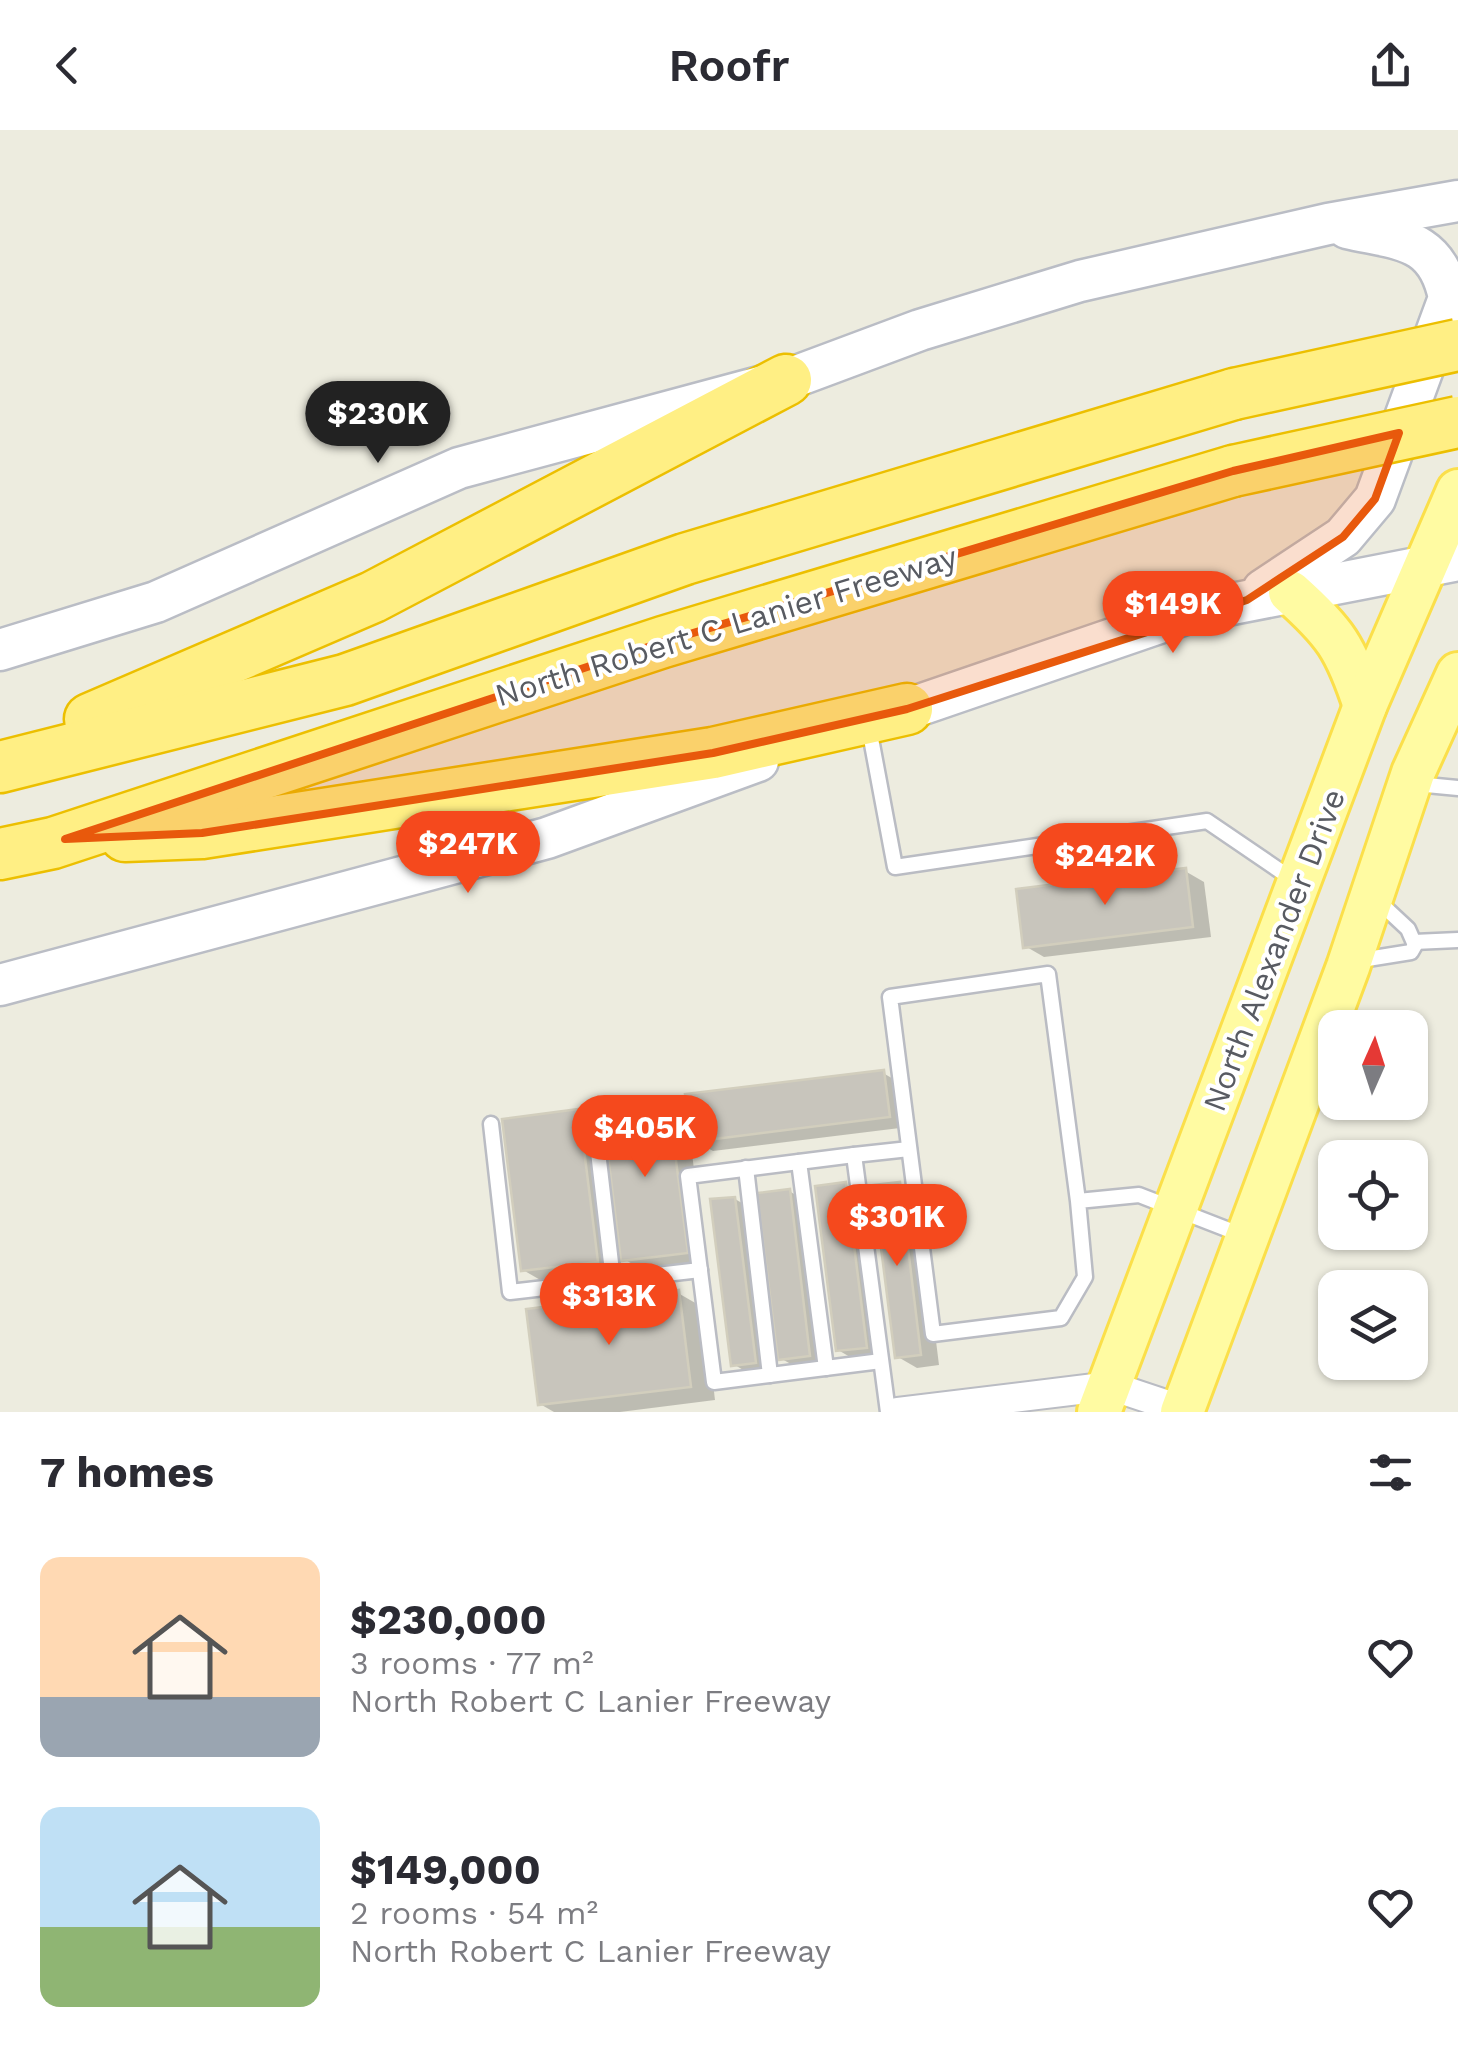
<!DOCTYPE html>
<meta charset="utf-8">
<style>
:root{--surface:#fff;--page:#f2f2f3;--text:#2b2b33;--muted:#7c7c81;--accent:#f5491d}
body{margin:0;font-family:"Work Sans",sans-serif;background:var(--page);color:var(--text);height:100vh;display:flex;flex-direction:column;font-size:38px;white-space:nowrap}
*{box-sizing:border-box;margin:0}
p{font-size:32px;color:var(--muted)}
.icon{flex:none;width:55px;height:55px;fill:none;stroke:currentColor;stroke-width:2;stroke-linecap:round;stroke-linejoin:round}
.map{position:relative;height:1282px;overflow:hidden}
.details{display:flex;flex-direction:column;background:var(--surface);flex:1}
.details>*{flex:none}
.needle{width:65px;rotate:3deg}
.tools{position:absolute;left:1318px;top:880px;display:grid;gap:20px}
.tools a{display:grid;place-items:center;width:110px;height:110px;border-radius:20px;background:var(--surface);box-shadow:0 2px 8px #0004;font-size:50px}
.price{position:absolute;translate:-50% -85px;padding:0 22px;border-radius:35px;background:var(--accent);color:#fff;font-size:32px;line-height:65px;filter:drop-shadow(0 2px 5px #0008)}
.price::after{content:'';position:absolute;left:50%;top:60px;width:30px;height:22px;margin-left:-15px;background:inherit;clip-path:polygon(0 0,100% 0,50% 100%)}
.price.active{background:#222;color:#fff}
ul{padding:0;list-style:none}
li{display:flex;align-items:center;gap:30px;height:250px;padding:0 40px}
li span{display:grid;place-items:center;flex:none;width:280px;height:200px;border-radius:20px;color:#555}
li>.icon{margin-inline-start:auto}
span .icon{width:120px;height:120px;fill:#fffc;stroke-width:1}
li b{font-size:42px}
h2{display:flex;justify-content:space-between;align-items:center;height:120px;padding:0 40px;font-size:42px}
header{display:flex;justify-content:space-between;align-items:center;height:130px;padding:0 40px;background:var(--surface);font-size:45px;font-weight:600}
.map>svg:first-child{display:block}
.shadow{fill:#0003}
.building{fill:#c8c5bc;stroke:#d2cebd;stroke-width:2.5}
.lines{fill:none;stroke-linecap:round;stroke-linejoin:round}
.lane-casing{stroke:#babcc3;stroke-width:19}
.street-casing{stroke:#babcc3;stroke-width:32}
.secondary-casing{stroke:#babdc5;stroke-width:45}
.primary-casing{stroke:#fbdf4a;stroke-width:48}
.highway-casing{stroke:#ecbf00;stroke-width:55}
.lane{stroke:#fff;stroke-width:14}
.street{stroke:#fff;stroke-width:28}
.secondary{stroke:#fff;stroke-width:40}
.primary{stroke:#fffba2;stroke-width:42}
.highway{stroke:#ffef84;stroke-width:50}
.highway-bridge-casing{stroke:#ecbf00;stroke-width:55;stroke-linecap:butt}
.highway-bridge{stroke:#ffef84;stroke-width:50}
.marked{fill:#e8590c;fill-opacity:0.2;stroke:#e8590c;stroke-width:8;stroke-linejoin:round}
.labels{text-anchor:middle;dominant-baseline:central;stroke-width:8;stroke-linejoin:round;paint-order:stroke}
.street-label{font-size:32px;fill:#585b62;stroke:#fff}
</style>
<header><svg class="icon" aria-label="back" viewBox="0 0 24 24"><path d="M15 5l-7 7 7 7"/></svg>Roofr<svg class="icon" aria-label="share" viewBox="0 0 24 24"><path d="M12 15V3M7 8l5-5 5 5M5 13v7h14v-7"/></svg></header>
<div class="map">
<svg width="1458" height="1282" viewBox="0 0 1458 1282">
<rect width="100%" height="100%" fill="#edecdf"/>
<!-- shadow -->
<g class="shadow">
<polygon points="1185,741 1204,752 1211,807 1044,827 1025,816"/>
<polygon points="883,943 902,954 908,997 713,1021 690,1008 706,1133 643,1140 620,1127 623,1146 549,1155 523,1140 579,982 607,998 668,972 690,985"/>
<polygon points="899,1054 918,1065 939,1235 917,1238 898,1227"/>
<polygon points="846,1055 865,1066 885,1228 857,1231 838,1220"/>
<polygon points="789,1061 808,1072 829,1236 800,1239 780,1228"/>
<polygon points="735,1069 754,1080 774,1243 752,1245 733,1234"/>
<polygon points="678,1163 704,1178 715,1270 620,1282 554,1282 540,1274"/>
</g>
<!-- building -->
<g class="building">
<polygon points="1186,738 1193,797 1023,818 1016,759"/>
<polygon points="884,940 890,987 691,1012 685,964"/>
<polygon points="668,969 688,1123 621,1131 602,977"/>
<polygon points="579,979 598,1132 521,1141 502,989"/>
<polygon points="846,1052 867,1218 836,1221 815,1056"/>
<polygon points="900,1052 921,1225 895,1228 873,1055"/>
<polygon points="790,1059 810,1226 778,1230 757,1063"/>
<polygon points="735,1067 756,1233 731,1236 710,1069"/>
<polygon points="679,1160 691,1257 538,1275 526,1179"/>
</g>
<g class="lines">
<defs>
<g id="lane">
<polyline points="869,598 895,737 1207,691 1295,751"/>
<polyline points="1416,654 1458,658"/>
<polyline points="1414,812 1458,810"/>
<polyline points="1355,831 1411,822 1415,815 1408,799 1378,771"/>
<polyline points="593,979 613,1150"/>
<polyline points="491,994 510,1162 700,1140"/>
<polyline points="854,1025 688,1046 714,1252 881,1231"/>
<polyline points="799,1032 826,1238"/>
<polyline points="746,1038 770,1245"/>
<polyline points="1078,1071 1085,1147 1061,1188 933,1204 890,867 1048,844 1078,1071 1139,1065 1242,1105"/>
<polyline points="888,1282 854,1025 909,1019"/>
</g>
<polyline id="street" points="898,1282 1111,1256 1183,1280"/>
<g id="secondary">
<path d="M1263 460 1343 407 1375 369 1449 168C1437 107 1399 110 1347 98"/>
<polyline points="0,520 156,472 459,338 786,250 920,200 1080,151 1328,94 1458,71"/>
<polyline points="879,589 1191,482 1458,430"/>
<polyline points="0,855 547,708 758,631"/>
</g>
<g id="primary">
<path d="M1290 462C1335 502 1346 518 1365 576"/>
<polyline points="1099,1282 1365,576 1458,361"/>
<polyline points="1182,1282 1348,837 1413,643 1458,544"/>
</g>
<g id="highway">
<polyline points="90,589 373,467 786,250"/>
<polyline points="0,637 345,550 685,429 1234,264"/>
<polyline points="125,706 202,703 713,623 907,579"/>
<polyline points="0,724 53,713 663,512 1233,341"/>
</g>
</defs>
<!-- lane casing -->
<use href="#lane" class="lane-casing"/>
<!-- street casing -->
<use href="#street" class="street-casing"/>
<!-- secondary casing -->
<use href="#secondary" class="secondary-casing"/>
<!-- primary casing -->
<use href="#primary" class="primary-casing"/>
<!-- highway casing -->
<use href="#highway" class="highway-casing"/>
<!-- lane -->
<use href="#lane" class="lane"/>
<!-- street -->
<use href="#street" class="street"/>
<!-- secondary -->
<use href="#secondary" class="secondary"/>
<!-- primary -->
<use href="#primary" class="primary"/>
<!-- highway -->
<use href="#highway" class="highway"/>
<defs>
<g id="highway-bridge">
<polyline points="1234,264 1458,215"/>
<polyline points="1233,341 1458,292"/>
</g>
</defs>
<!-- highway-bridge casing -->
<use href="#highway-bridge" class="highway-bridge-casing"/>
<!-- highway-bridge -->
<use href="#highway-bridge" class="highway-bridge"/>
</g>
<!-- marked area -->
<path class="marked" d="M1399 303 1375 369 1343 407 1247 470 907 579 713 623 202 703 65 709 663 512 1233 341Z"/>
<g class="labels">
<!-- street labels -->
<g class="street-label">
<text transform="translate(726 496) rotate(-17)">North Robert C Lanier Freeway</text>
<text transform="translate(1274 820) rotate(-69)">North Alexander Drive</text>
</g>
</g>
</svg>
<div class="tools">
<a><svg class="needle" viewBox="-14 -14 28 28"><path d="M0-13l5 13h-10z" fill="#e53935"/><path d="M0 13l5-13h-10z" fill="#7c7c81"/></svg></a>
<a><svg class="icon" aria-label="locate" viewBox="0 0 24 24"><circle cx="12" cy="12" r="6"/><path d="M12 2v4M12 18v4M2 12h4M18 12h4"/></svg></a>
<a><svg class="icon" aria-label="layers" viewBox="0 0 24 24"><path d="M12 4l9 5-9 5-9-5zM3 14l9 5 9-5"/></svg></a>
</div>
<b class="price active" style="left:378px;top:336px">$230K</b>
<b class="price" style="left:1173px;top:526px">$149K</b>
<b class="price" style="left:468px;top:766px">$247K</b>
<b class="price" style="left:1105px;top:778px">$242K</b>
<b class="price" style="left:645px;top:1050px">$405K</b>
<b class="price" style="left:897px;top:1139px">$301K</b>
<b class="price" style="left:609px;top:1218px">$313K</b>
</div>
<section class="details">
<h2>7 homes<svg class="icon" aria-label="filters" viewBox="0 0 24 24"><path d="M4 7h16M4 17h16"/><circle cx="9" cy="7" r="2"/><circle cx="15" cy="17" r="2"/></svg></h2>
<ul>
<li><span style="background:linear-gradient(#ffd9b3 70%,#9aa5b1 0)"><svg class="icon" aria-label="home" viewBox="0 0 24 24"><path d="M3 11l9-7 9 7M6 9v11h12V9"/></svg></span><div><b>$230,000</b><p>3 rooms · 77 m²</p><p>North Robert C Lanier Freeway</p></div><svg class="icon" aria-label="heart" viewBox="0 0 24 24"><path d="M12 20l-8-8c-3-5 5-10 8-4 3-6 11-1 8 4z"/></svg></li>
<li><span style="background:linear-gradient(#bfe0f5 60%,#8fb573 0)"><svg class="icon" aria-label="home" viewBox="0 0 24 24"><path d="M3 11l9-7 9 7M6 9v11h12V9"/></svg></span><div><b>$149,000</b><p>2 rooms · 54 m²</p><p>North Robert C Lanier Freeway</p></div><svg class="icon" aria-label="heart" viewBox="0 0 24 24"><path d="M12 20l-8-8c-3-5 5-10 8-4 3-6 11-1 8 4z"/></svg></li>
</ul>
</section>
